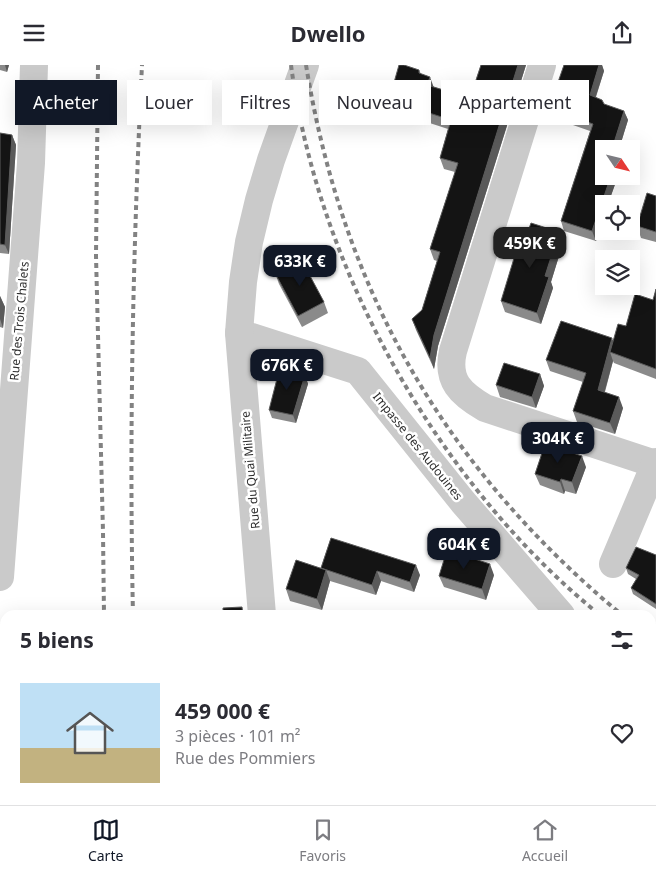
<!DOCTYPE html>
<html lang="fr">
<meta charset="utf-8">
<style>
:root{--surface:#fff;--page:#f7f7f7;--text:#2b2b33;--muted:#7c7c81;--line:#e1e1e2;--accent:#111827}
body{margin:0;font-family:"Noto Sans",sans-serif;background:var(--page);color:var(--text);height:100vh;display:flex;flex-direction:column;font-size:19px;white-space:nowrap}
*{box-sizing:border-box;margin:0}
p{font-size:16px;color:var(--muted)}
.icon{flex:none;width:28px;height:28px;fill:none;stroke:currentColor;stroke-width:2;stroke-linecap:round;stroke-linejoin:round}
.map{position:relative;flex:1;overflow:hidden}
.sheet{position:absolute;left:0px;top:545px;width:656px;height:195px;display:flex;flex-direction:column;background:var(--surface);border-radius:15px 15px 0 0;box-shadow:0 5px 20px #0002}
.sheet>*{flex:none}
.hud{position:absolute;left:15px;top:15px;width:626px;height:45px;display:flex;gap:10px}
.needle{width:32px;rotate:125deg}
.fabs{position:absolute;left:595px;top:75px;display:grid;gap:10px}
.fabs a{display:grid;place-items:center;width:45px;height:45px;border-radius:0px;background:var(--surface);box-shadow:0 5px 20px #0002;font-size:25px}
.price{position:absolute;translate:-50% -42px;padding:0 11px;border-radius:10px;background:var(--accent);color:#fff;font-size:16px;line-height:32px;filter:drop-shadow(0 1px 2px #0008)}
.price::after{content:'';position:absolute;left:50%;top:30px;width:15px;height:11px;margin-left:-8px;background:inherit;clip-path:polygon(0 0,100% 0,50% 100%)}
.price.on{background:#222;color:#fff}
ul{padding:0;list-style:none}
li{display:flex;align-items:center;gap:15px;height:125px;padding:0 20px}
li+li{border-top:1px solid var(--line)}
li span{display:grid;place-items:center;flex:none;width:140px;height:100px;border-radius:0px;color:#555}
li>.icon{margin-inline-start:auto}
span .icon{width:60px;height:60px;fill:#fffc;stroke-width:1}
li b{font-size:21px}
h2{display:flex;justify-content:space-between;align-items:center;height:60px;padding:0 20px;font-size:21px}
.tag{padding:0 18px;border-radius:0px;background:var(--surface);box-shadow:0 5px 20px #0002;font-size:18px;line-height:45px}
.tag.on{background:var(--accent);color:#fff}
header{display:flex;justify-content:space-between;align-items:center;height:65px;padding:0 20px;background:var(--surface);font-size:22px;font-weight:700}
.dock{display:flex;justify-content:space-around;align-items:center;height:70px;border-top:1px solid var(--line);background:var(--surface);font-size:14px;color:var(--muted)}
.dock a{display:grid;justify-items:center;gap:2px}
.dock .on{color:var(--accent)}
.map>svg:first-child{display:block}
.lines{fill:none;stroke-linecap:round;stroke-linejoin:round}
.minor{stroke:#cacaca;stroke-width:28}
.rail{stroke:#828282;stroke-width:4;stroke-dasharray:5 4;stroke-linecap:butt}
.wall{fill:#8a8a8a}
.shaded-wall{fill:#5a5a5a}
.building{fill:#141414;stroke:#5a5a5a}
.labels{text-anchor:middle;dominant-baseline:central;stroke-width:5;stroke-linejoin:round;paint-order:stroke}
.street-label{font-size:12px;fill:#2d2d2d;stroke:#fff}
</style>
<header><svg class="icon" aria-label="menu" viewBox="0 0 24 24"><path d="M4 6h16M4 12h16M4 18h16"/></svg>Dwello<svg class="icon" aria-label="share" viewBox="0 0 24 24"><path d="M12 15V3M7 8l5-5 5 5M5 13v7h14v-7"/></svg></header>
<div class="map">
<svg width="656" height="740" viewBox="0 0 656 740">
<rect width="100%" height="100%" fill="#fff"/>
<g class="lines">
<!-- minor -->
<g class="minor">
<path d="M542 0 453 286C446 316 461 329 485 343L655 399"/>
<polyline points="239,268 358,306 463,437 561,550"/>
<polyline points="613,499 656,397"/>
<polyline points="0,512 31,98 34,0"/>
<polyline points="262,550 239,268 243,217 249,177 259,135 271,95 305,0"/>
<polyline points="340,735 345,740"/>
</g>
<!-- rail -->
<g class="rail">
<polyline points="98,0 96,191 103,467 104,550"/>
<path d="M291 0C318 205 439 420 600 550"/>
<path d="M306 0C343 227 445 403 622 550"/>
<path d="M133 550C129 367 133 183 142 0"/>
<polyline points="651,572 656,576"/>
<polyline points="651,589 656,593"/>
<polyline points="106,735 106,740"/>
<polyline points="134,740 134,735"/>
</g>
</g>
<!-- wall -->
<g class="wall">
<polygon points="0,0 9,0 7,7 0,5"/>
<polygon points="481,0 526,0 438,281 434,304 416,265 412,254 422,245 437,196 434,195 430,184 455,107 444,104 440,93 448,64 393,46 389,35 419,5 421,9 434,22 470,33"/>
<polygon points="564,0 602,0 604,6 596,32 604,40 624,46 628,55 619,84 604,84 618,111 608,139 604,139 596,176 564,166 561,156 590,66 553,53 549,43"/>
<polygon points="0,68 12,70 16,80 9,189 0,188"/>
<polygon points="656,131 656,177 641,173 637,161"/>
<polygon points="563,178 551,217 553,223 541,259 505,247 501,236"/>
<polygon points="275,208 324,237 328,248 302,262 279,219"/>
<polygon points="656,224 656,314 614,298 613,296 605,327 623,343 615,369 577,357 573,346 583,317 550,306 546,295 613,275 626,261 653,235"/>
<polygon points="0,231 5,242 3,263 0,262"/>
<polygon points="540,309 544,321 536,343 500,332 496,320"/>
<polygon points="305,310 308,319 296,358 272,353 269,345"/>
<polygon points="586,402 576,429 565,426 564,429 540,420 535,409"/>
<polygon points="331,473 420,510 414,527 381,516 376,530 330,516 322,545 290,536 286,524 321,503"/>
<polygon points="656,490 656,544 633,529 631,523 636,514 628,509 626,503"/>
<polygon points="494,510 486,535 444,522 439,511"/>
<polygon points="371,735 430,735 432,740 376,740"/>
<polygon points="628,735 639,735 637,739"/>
</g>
<!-- shaded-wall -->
<g class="shaded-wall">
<polygon points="5,0 9,0 7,7"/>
<polygon points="518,0 526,0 438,281 434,304 430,293 434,270"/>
<polygon points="599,0 602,0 604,6 593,40 590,30"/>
<polygon points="430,12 434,23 427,20"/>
<polygon points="624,46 628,55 619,84 612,84"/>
<polygon points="12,70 16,80 9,189 5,180"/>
<polygon points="611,111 618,111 608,139 604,139 604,152 596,176 592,166"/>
<polygon points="559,167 563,178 551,217 553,223 541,259 537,248 545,211"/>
<polygon points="0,231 5,242 3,263 0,254"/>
<polygon points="612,273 616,284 610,287 613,296 602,336 598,325"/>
<polygon points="540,309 544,321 536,343 532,332"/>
<polygon points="305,310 308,319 296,358 293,350"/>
<polygon points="619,332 623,343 615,369 610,358"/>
<polygon points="582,391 586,402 576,429 572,417"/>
<polygon points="561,414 565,426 564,429 560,417"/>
<polygon points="490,499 494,510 486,535 482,524"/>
<polygon points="416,500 420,510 414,527 410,517"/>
<polygon points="326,505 330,516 322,545 317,534"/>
<polygon points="377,506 381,516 376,530 372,520"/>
<rect x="597" y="735" width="5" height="5"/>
<polygon points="431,736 432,740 428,740 427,739"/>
</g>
<!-- building -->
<g class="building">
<polygon points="399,0 404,0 419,5 419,8 430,12 427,20 470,33 481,0 518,0 434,270 430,293 412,254 422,245 440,187 430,184 458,98 440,93 451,55 389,35"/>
<polygon points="564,0 599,0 590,30 602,35 604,39 624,46 612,84 604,84 604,111 611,111 592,166 561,156 593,59 549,43"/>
<polygon points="0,68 12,70 5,180 0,179"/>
<polygon points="647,128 656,131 656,167 637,161"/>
<polygon points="531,158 559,167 545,211 549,212 537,248 501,236 522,167 527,169"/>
<polygon points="301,194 324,237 298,251 275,208"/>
<polygon points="656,224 656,304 610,287 618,259 626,261 635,229 653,235"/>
<polygon points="561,256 612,273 598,325 619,332 610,358 573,346 586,308 546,295"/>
<polygon points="504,298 540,309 532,332 496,320"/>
<polygon points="280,302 305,310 293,350 269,345"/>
<polygon points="545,379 582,391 572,417 561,414 560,417 535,409"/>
<polygon points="331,473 416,500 410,517 377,506 372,520 321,503"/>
<polygon points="636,482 656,490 656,539 631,523 639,510 626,503"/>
<polygon points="447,485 490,499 482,524 439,511"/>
<polygon points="296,495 326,505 317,534 286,524"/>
<polygon points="242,542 243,550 223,550 223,543"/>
<polygon points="274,735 316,735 317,736 314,740 277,740 273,736"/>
<polygon points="380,735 430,735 431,736 427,739 428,740 385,740"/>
<polygon points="581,735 597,735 597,740 580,740"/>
<polygon points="515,737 545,740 515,740"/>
</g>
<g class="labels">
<!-- street labels -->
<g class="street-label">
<text transform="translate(19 256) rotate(-85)">Rue des Trois Chalets</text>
<text transform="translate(418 381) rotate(51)">Impasse des Audouines</text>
<text transform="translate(250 405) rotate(-95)">Rue du Quai Militaire</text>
</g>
</g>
</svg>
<div class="fabs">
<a><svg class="needle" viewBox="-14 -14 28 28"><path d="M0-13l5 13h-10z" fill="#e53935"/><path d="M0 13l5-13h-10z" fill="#7c7c81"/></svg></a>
<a><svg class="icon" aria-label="locate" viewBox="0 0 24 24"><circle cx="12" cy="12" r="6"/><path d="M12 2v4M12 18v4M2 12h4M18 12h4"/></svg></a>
<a><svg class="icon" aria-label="layers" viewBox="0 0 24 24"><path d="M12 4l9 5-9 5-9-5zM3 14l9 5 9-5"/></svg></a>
</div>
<b class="price on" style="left:530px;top:204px">459K €</b>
<b class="price" style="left:300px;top:222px">633K €</b>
<b class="price" style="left:287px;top:326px">676K €</b>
<b class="price" style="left:558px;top:399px">304K €</b>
<b class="price" style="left:464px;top:505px">604K €</b>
<div class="hud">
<a class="tag on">Acheter</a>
<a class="tag">Louer</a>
<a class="tag">Filtres</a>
<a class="tag">Nouveau</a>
<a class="tag">Appartement</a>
</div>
<section class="sheet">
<h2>5 biens<svg class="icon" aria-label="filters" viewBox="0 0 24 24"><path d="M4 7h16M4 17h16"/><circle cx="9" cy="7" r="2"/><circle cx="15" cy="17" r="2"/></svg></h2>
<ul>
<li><span style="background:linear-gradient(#bfe0f5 65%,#c2b280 0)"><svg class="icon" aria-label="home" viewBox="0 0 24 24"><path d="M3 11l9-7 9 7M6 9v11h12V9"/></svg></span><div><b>459 000 €</b><p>3 pièces · 101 m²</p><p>Rue des Pommiers</p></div><svg class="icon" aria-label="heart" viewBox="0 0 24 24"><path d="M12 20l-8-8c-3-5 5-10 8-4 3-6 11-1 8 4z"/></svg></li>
</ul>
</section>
</div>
<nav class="dock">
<a class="on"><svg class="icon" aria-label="map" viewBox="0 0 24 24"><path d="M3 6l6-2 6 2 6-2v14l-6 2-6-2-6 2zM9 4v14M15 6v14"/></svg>Carte</a>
<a><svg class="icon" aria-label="saved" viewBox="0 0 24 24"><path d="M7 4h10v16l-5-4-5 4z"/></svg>Favoris</a>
<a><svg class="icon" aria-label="home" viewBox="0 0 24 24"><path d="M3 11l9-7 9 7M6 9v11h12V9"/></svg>Accueil</a>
</nav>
